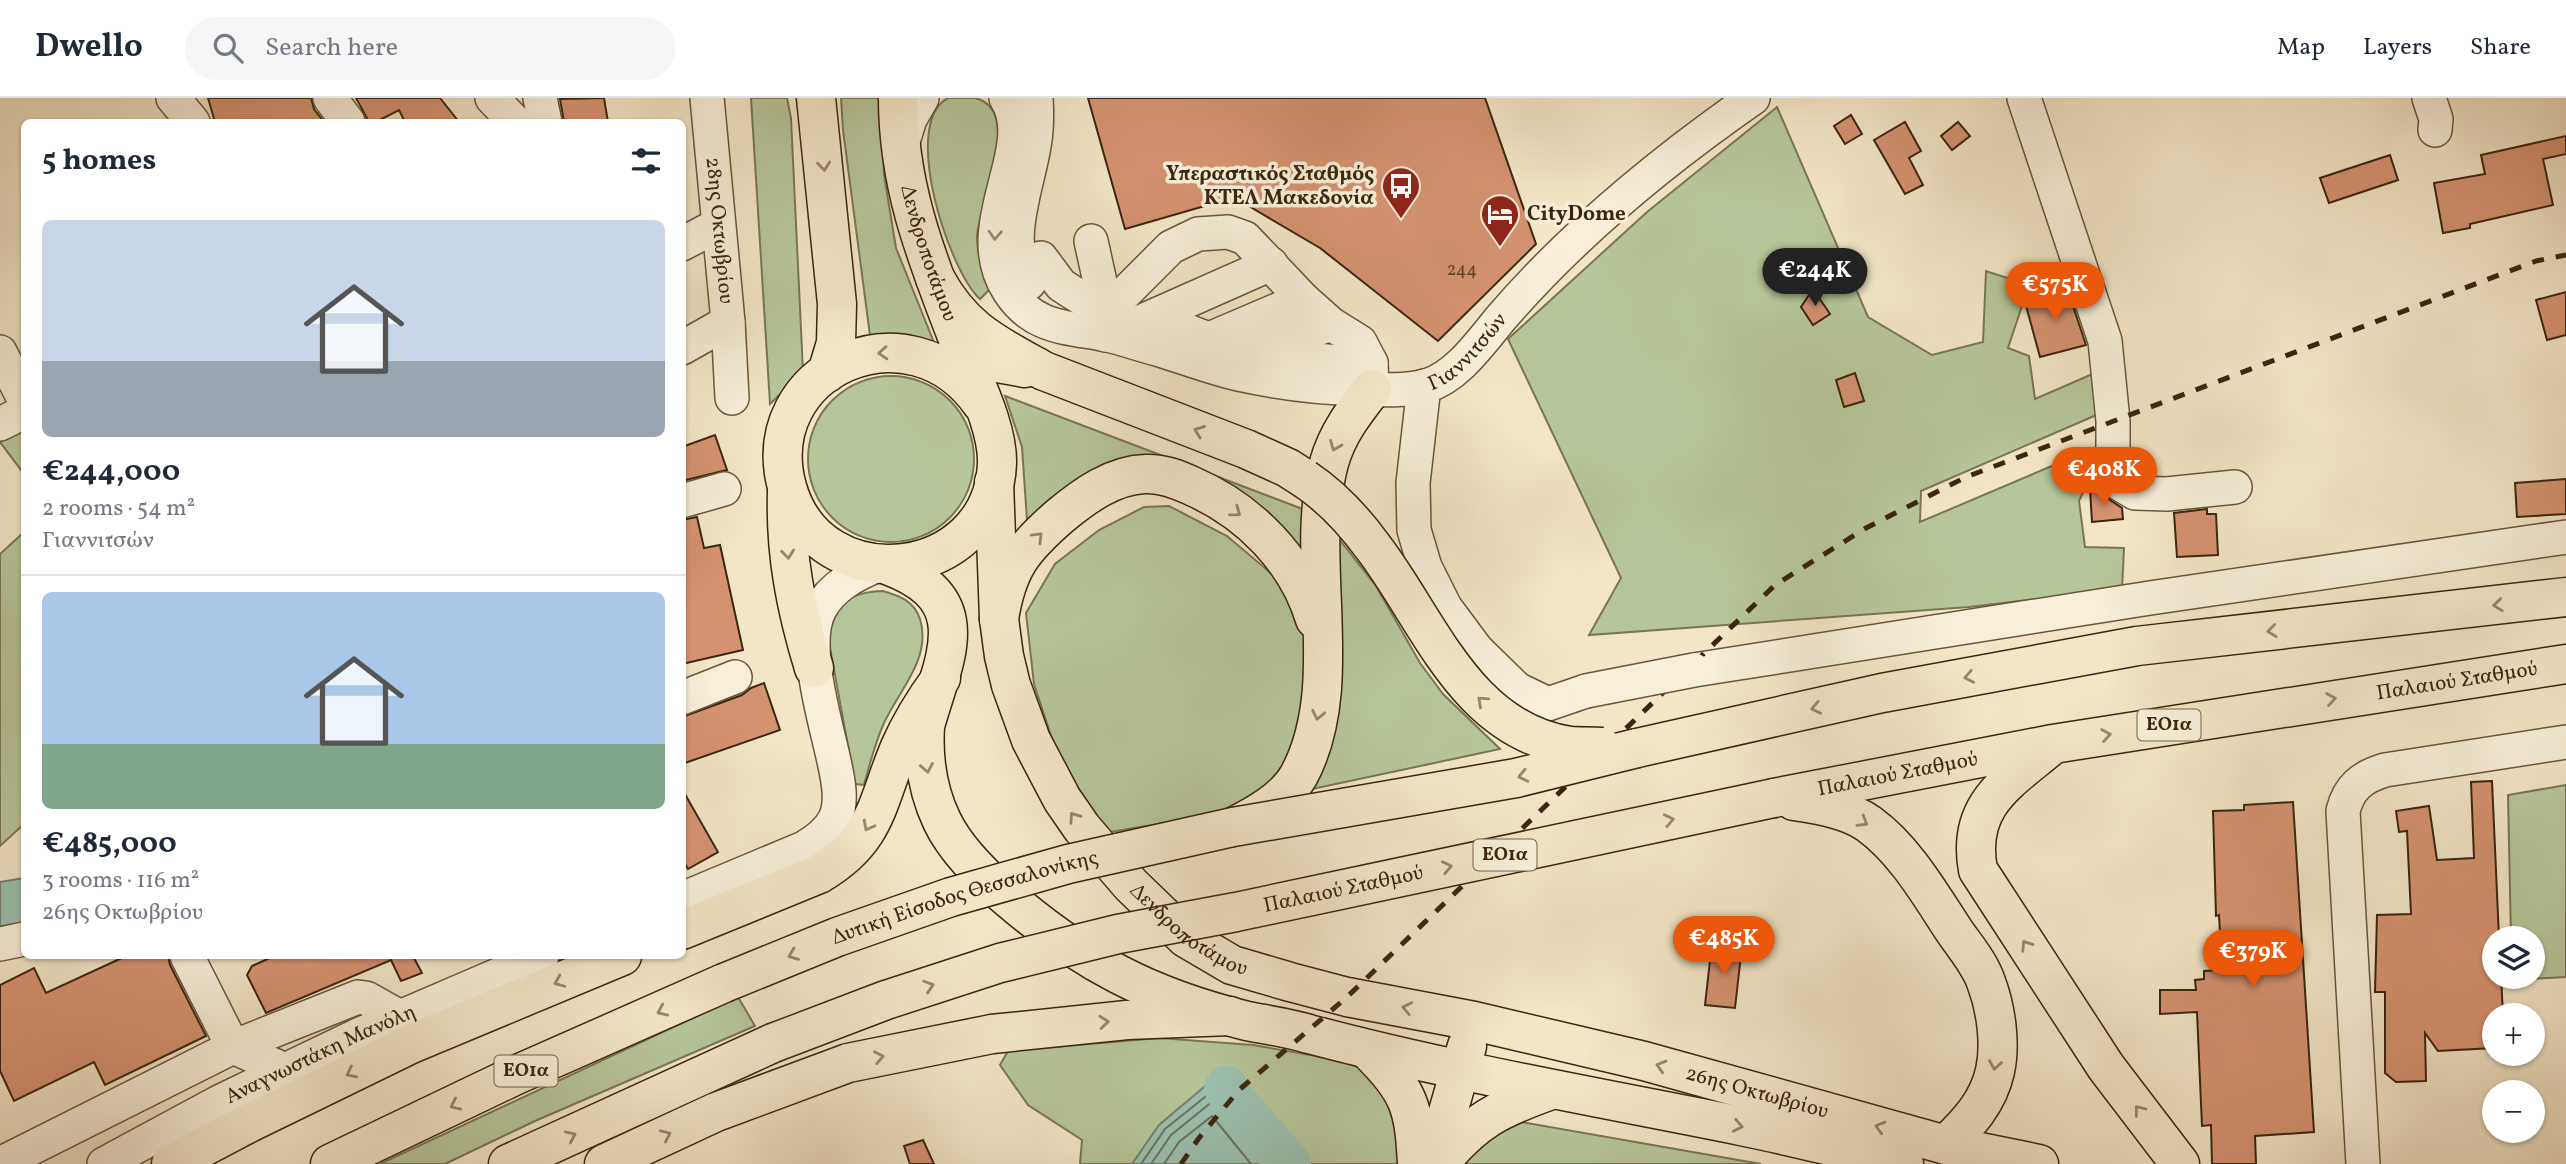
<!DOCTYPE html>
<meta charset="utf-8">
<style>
:root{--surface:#fff;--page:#f6f6f7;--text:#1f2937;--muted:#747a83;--line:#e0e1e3;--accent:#ea580c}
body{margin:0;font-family:Vollkorn,serif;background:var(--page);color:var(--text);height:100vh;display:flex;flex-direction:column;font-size:26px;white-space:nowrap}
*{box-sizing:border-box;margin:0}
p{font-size:23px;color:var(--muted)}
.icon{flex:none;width:38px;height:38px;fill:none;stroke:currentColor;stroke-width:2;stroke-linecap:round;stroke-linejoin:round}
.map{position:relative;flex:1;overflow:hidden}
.side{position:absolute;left:21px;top:21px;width:665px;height:840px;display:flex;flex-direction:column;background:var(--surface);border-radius:10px;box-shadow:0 2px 5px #0004}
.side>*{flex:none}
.buttons{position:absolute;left:2482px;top:828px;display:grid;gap:14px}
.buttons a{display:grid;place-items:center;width:63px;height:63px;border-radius:50%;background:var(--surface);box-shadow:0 2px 5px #0004;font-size:35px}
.price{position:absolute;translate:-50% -60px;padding:0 16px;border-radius:24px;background:var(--accent);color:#fff;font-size:23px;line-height:46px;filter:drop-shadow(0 2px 4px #0008)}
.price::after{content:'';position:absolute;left:50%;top:42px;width:21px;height:16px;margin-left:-10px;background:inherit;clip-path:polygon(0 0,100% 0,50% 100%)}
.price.selected{background:#222;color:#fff}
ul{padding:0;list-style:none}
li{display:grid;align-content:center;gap:14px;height:371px;padding:0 21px}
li+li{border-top:2px solid var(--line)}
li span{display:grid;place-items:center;height:217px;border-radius:10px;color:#555}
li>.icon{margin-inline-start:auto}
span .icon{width:126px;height:126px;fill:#fffc;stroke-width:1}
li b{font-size:30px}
h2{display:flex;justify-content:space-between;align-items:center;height:84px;padding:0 21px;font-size:30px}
header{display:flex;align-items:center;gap:42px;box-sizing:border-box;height:98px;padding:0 35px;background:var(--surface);border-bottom:2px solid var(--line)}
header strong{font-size:33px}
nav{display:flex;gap:38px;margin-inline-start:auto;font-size:24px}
.search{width:490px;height:63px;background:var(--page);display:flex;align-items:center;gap:18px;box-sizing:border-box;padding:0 24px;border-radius:38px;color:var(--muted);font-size:26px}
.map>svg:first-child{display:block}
.green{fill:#b7c698;stroke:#787653;stroke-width:2}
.water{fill:#9cc0b0;stroke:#75826f;stroke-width:2}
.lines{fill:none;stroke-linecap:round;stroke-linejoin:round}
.shore{stroke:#6b735f;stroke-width:2}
.river{stroke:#9cc0b0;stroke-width:44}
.building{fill:#d59270;stroke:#3a260e;stroke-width:2}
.minor-casing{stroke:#68563c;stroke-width:36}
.major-casing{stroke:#3a260e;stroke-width:41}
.highway-casing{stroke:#3a260e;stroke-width:41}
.minor{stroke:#f7efda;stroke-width:33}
.major{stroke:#f2e6c6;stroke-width:38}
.highway{stroke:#f2e6c6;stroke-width:38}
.rail{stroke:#3a260e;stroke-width:5;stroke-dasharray:12 12;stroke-linecap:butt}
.minor-bridge-casing{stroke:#68563c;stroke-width:36;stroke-linecap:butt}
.highway-bridge-casing{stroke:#3a260e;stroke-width:41;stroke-linecap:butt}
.minor-bridge{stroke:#f7efda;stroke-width:33}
.highway-bridge{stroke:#f2e6c6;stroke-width:38}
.oneway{stroke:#96866a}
.oneway2{stroke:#988a74}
.labels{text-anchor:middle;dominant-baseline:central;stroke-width:7;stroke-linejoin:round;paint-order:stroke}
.number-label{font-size:18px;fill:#614126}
.shield{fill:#f7efda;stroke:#73624b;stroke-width:2}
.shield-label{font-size:19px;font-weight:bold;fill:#3a260e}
.poi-label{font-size:21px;font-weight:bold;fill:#3a260e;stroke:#f7efda;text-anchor:end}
.street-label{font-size:21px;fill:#3a260e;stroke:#f7efda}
</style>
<header>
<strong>Dwello</strong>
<div class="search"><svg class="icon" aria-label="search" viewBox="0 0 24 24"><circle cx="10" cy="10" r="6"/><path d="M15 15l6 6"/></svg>Search here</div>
<nav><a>Map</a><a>Layers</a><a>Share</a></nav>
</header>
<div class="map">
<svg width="2566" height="1066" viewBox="0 0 2566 1066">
<rect width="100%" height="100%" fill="#f2e6c6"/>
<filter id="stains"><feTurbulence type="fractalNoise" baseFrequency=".00286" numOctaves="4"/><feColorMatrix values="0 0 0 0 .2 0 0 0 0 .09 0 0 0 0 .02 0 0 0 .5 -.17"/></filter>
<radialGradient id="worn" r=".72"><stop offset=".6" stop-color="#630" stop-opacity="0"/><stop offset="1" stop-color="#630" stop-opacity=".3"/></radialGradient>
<!-- green -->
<g class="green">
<polygon points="751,0 787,0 791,20 803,274 770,306"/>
<polygon points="841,0 881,0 884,77 896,150 935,247 871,245 843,32"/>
<path d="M948 0C956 0 967 0 975 0 1025 12 978 108 977 139 977 157 983 175 990 191L980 201C949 173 900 25 948 0Z"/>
<polygon points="1777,9 1868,219 1932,257 1983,244 1986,173 2029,187 2008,250 2029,258 2035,301 2097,274 2101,315 1921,393 1920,424 2106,345 2079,403 2085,449 2124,450 2122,491 1969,509 1589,537 1621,480 1508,241 1647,114"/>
<circle cx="891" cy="361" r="83"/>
<polygon points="1005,298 1300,410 1339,441 1376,488 1420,565 1443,596 1500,651 1261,702 1231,714 1104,735 1055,650 1034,586 1026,515 1055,466 1099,432 1144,409 1169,408 1227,438 1285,487 1312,473 1166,369 1028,437 1022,349"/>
<polygon points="24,332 24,376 0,344"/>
<polygon points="24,434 24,726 0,748 0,456"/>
<path d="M883 493C900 498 914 503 920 521 932 560 899 592 884 625 875 645 870 665 864 687L855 686 828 539C837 506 847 494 883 493Z"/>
<polygon points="2566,687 2566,879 2511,882 2511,879 2532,878 2532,840 2511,840 2508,697"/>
<polygon points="738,899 755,928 535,1023 445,1066 380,1066"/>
<polygon points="1159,940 1253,947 1339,962 1362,970 1385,985 1404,1066 1080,1066 1082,1042 1028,1007 1000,967 1008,953"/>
<polygon points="1516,1023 1761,1066 1450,1066"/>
</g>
<!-- water -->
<g class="water">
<polygon points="24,780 24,827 0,831 0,784"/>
<polygon points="1216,979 1284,1066 1132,1066 1159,1027"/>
</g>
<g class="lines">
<!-- shore -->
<g class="shore">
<polyline points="1141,1066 1165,1031 1215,991 1275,1066"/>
<polyline points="1151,1066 1171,1037 1213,1003 1264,1066"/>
<polyline points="1164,1066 1179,1044 1212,1018 1251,1066"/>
</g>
<!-- river -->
<polyline class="river" points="1226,990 1231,1000 1289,1066"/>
</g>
<!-- building -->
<g class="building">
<polygon points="208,0 311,0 314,11 324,24 215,24"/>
<polygon points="356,0 440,0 459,24 405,24 399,12 376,24 369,24"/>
<polygon points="604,0 608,24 564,24 560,1"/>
<polygon points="1088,0 1485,0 1536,146 1438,243 1320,150 1247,107 1222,103 1125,131"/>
<polygon points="1851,17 1862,36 1845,46 1834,28"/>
<polygon points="1905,24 1921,53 1909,60 1923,87 1905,96 1874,42"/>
<polygon points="1958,24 1970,38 1952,52 1941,38"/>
<polygon points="2566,38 2566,56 2543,61 2553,107 2470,126 2470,130 2443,135 2434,85 2485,76 2481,57"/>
<polygon points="2390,57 2398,82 2329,105 2320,80"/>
<polygon points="2066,187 2086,247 2040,259 2025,204 2038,201 2036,195"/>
<polygon points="1813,191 1830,216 1813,227 1801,209"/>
<polygon points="2566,194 2566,237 2547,242 2536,202"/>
<polygon points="1855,275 1864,303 1844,309 1836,282"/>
<polygon points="715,337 727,372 682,383 682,349"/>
<polygon points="2566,381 2566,416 2517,419 2515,385"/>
<polygon points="2100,390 2110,402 2122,410 2123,421 2092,424 2090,391"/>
<polygon points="2207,411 2207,416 2216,416 2218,457 2177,459 2174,415"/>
<polygon points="697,419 704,450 720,447 743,552 682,566 682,422"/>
<polygon points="764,585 780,632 682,666 682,619 742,597 751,590"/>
<polygon points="2492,683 2499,840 2494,840 2494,878 2501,878 2503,917 2494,917 2494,950 2438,953 2425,935 2426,983 2396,984 2385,975 2385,894 2375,894 2377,817 2411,816 2407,733 2399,734 2396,713 2429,708 2437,762 2474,760 2471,684"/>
<polygon points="682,691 718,754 688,771 682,761"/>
<polygon points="2293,704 2314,1034 2255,1038 2256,1066 2212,1066 2211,1027 2202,1028 2197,914 2160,916 2160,892 2196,892 2195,882 2204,881 2204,873 2222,872 2219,817 2216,818 2213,713 2244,712 2244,707"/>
<polygon points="1712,845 1742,848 1735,910 1705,907"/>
<polygon points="126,858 168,858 170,867 206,938 105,987 94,964 14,1003 0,973 0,887 34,870 46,895"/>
<polygon points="274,858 413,858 422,875 401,883 391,862 266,915 247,877 252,868"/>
<polygon points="923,1042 934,1066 910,1066 904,1048"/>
</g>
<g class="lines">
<defs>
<g id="minor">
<polyline points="173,0 193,24"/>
<polyline points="330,0 348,24"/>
<polyline points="492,0 515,24"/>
<polyline points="540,0 545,24"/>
<path id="s1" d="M707 0 728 224 732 300"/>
<path id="s2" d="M1006 0C1039 51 966 128 1009 193 1033 230 1065 229 1103 236 1122 240 1141 247 1160 252 1186 260 1212 270 1238 276 1279 285 1319 290 1361 291 1382 292 1406 293 1426 288 1457 279 1481 244 1501 220 1574 135 1661 64 1753 0"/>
<polyline points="2024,0 2105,243 2113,323 2113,372 2120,386 2135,395 2167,396 2235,389"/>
<polyline points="2429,0 2436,21 2435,32"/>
<polyline points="902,47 910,21 922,0"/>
<polyline points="1091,143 1100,184 1097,210 1104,231"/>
<polyline points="682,146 718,127"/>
<polyline points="1041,160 1061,187 1097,210"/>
<path d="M1029 185C1003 145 1027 91 1034 48 1037 32 1037 16 1036 0"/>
<path d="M1155 218C1226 255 1292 263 1371 265"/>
<polyline points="1140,224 1271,166"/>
<polyline points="1105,237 1118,202 1171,149 1198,136 1228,134 1245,140 1303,201 1331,226 1360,244 1371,265 1372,291"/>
<polyline points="1207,242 1303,201"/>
<polyline points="682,250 728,224"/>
<polyline points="0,254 24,301"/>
<polyline points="1255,254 1331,226"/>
<polyline points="1424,288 1413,385 1414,432 1425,469 1445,509 1477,552 1517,591 1548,606 1586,593"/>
<polyline points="0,326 24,314"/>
<polyline points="682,403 724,391"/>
<polyline points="1694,572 2150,500 2566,439"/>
<polyline points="682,600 735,579"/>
<path d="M682 801 804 750C816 743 829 733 835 721 843 704 838 681 834 663 826 625 801 546 820 511 832 488 856 476 878 467"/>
<polyline points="0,846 24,841"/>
<polyline points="187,858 233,949 358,899 366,900 400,919"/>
<polyline points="7,1066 6,1063 233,949 285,972"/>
<path id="s3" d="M104 1066 219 1004 356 938 542 858"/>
<path d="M2363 1066 2343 713C2349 689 2362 679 2385 672L2566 644"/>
</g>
<g id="major">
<polyline points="816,0 837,206 836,245 827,275"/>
<path id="s4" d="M898 0C898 93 929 165 961 249 974 283 998 330 997 365 993 484 819 505 787 389 755 271 910 202 982 306"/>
<path id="s5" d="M994 384 999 521 1004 558 1011 587 1031 642 1062 701 1082 730 1131 787 1186 840 1232 867 1290 884 1347 899 1474 923 1644 963 1946 1047 2039 1066"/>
<path d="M787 394C785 456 796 511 814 570"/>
<path d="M887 467C980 501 944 559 925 628 923 661 928 694 942 723 968 778 1064 848 1118 876 1158 897 1203 912 1247 923 1268 927 1289 930 1309 936 1452 974 1597 999 1741 1028 1796 1039 1850 1053 1904 1066"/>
<path d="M1368 952C1409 994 1414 1007 1417 1066"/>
<polyline points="1433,1066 1467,948"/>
<path d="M1439 1066C1475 1022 1498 1011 1551 992"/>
</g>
<g id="highway">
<path d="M935 180C962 231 995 246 1044 273L1246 351 1288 370 1305 381"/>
<polyline points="966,263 987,263 1025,270"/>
<path d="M999 521C1007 470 1022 451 1060 418 1084 398 1113 377 1145 376 1162 375 1177 381 1192 388 1249 413 1297 461 1315 521"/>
<path d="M2051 648C2007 685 1966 707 1978 772L2106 969 2180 1066"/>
<polyline points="1637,650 1882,595 2137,548 2566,499"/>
<path id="s6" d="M1774 700 2053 646 2566 566"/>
<path d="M1794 703C1819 707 1848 711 1869 726 1906 753 1931 798 1955 834 1966 850 1980 866 1986 884 1996 910 2001 946 1995 973 1988 1005 1968 1025 1946 1047"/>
<path d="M1233 729C1257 717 1286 701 1299 677 1348 586 1303 462 1329 365 1337 336 1354 314 1372 291"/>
<path d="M682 832 819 776C877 742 876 706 900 649 911 624 925 602 941 580"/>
<polyline points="171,1066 251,1024 411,946 622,858"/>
<polyline points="330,1066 516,977 724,885"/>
<polyline points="508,1066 773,945"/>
<polyline points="604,1066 716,1014 848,965 992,936 1127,922 1230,918"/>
</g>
</defs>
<!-- minor casing -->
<use href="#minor" class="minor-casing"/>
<!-- major casing -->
<use href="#major" class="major-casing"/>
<!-- highway casing -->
<use href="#highway" class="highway-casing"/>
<!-- minor -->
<use href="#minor" class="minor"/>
<!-- major -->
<use href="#major" class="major"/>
<!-- highway -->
<use href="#highway" class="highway"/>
<!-- rail -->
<polyline class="rail" points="1181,1066 1199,1040 1239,992 1347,899 1775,487 1866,430 1966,379 2536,163 2566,157"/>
<defs>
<polyline id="minor-bridge" points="1586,593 1694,572"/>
<g id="highway-bridge">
<path d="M1305 381C1332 399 1354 423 1373 449 1429 522 1465 632 1570 648 1580 649 1591 648 1602 649"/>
<path id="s7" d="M724 885 837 839 951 799 1068 766 1233 729 1516 680 1637 650"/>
<path id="s8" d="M773 945 886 902 1000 865 1118 836 1236 814 1774 700"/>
</g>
</defs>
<!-- minor-bridge casing -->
<use href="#minor-bridge" class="minor-bridge-casing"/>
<!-- highway-bridge casing -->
<use href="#highway-bridge" class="highway-bridge-casing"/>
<!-- minor-bridge -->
<use href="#minor-bridge" class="minor-bridge"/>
<!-- highway-bridge -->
<use href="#highway-bridge" class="highway-bridge"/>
</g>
<!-- one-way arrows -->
<defs><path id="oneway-chevron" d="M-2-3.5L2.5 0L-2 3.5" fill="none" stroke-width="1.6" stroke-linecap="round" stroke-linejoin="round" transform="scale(1.75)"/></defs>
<g class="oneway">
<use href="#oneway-chevron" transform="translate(824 68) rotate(84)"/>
<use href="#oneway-chevron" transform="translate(883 255) rotate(176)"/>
<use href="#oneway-chevron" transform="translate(1199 333) rotate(-159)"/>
<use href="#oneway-chevron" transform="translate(1335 348) rotate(112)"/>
<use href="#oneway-chevron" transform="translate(1236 414) rotate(36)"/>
<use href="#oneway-chevron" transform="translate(1038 439) rotate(-45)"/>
<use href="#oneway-chevron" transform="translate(788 456) rotate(84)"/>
<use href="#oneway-chevron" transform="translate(2498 507) rotate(173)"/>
<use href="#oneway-chevron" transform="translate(2272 533) rotate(173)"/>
<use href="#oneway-chevron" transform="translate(1969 579) rotate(169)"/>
<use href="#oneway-chevron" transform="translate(2331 601) rotate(-9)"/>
<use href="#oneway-chevron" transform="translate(1482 603) rotate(-138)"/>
<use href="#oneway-chevron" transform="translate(1816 610) rotate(168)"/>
<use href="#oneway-chevron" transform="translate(1318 617) rotate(102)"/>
<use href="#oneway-chevron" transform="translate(2106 637) rotate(-9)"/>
<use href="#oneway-chevron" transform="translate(927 670) rotate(80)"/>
<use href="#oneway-chevron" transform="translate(1523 678) rotate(167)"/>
<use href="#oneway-chevron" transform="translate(1074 719) rotate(-125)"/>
<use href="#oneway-chevron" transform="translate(1669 722) rotate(-12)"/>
<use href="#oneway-chevron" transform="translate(1863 724) rotate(31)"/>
<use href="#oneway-chevron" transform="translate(868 728) rotate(118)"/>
<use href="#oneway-chevron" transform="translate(1447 769) rotate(-12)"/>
<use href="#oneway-chevron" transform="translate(2026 847) rotate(-123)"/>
<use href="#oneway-chevron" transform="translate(793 857) rotate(158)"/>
<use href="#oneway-chevron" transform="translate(559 884) rotate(157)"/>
<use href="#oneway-chevron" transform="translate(929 888) rotate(-18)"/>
<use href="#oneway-chevron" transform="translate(1407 910) rotate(-169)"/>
<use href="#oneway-chevron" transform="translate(662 913) rotate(156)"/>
<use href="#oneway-chevron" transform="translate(1104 924) rotate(-5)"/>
<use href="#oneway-chevron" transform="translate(879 959) rotate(-11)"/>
<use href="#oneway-chevron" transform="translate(1995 967) rotate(99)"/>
<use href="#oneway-chevron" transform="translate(1661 968) rotate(-164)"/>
<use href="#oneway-chevron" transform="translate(351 975) rotate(154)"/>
<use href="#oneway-chevron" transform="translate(455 1007) rotate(155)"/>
<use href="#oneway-chevron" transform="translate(2139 1012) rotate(-128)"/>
<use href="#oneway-chevron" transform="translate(1738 1028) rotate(11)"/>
<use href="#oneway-chevron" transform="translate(1880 1029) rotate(-164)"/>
<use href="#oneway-chevron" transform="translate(666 1037) rotate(-25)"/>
<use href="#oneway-chevron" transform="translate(571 1038) rotate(-24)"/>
</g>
<use class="oneway2" href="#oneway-chevron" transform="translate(995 137) rotate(93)"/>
<!-- icons -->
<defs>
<symbol id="bus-pin" viewBox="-11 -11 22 30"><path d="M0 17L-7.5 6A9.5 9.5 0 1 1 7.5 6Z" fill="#8f2418" stroke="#f7efda"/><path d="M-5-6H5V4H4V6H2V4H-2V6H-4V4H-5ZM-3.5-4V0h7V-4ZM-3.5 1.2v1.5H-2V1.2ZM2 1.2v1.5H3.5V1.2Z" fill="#fff"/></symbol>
<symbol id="hotel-pin" viewBox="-11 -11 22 30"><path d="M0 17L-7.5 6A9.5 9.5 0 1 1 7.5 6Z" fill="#8f2418" stroke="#f7efda"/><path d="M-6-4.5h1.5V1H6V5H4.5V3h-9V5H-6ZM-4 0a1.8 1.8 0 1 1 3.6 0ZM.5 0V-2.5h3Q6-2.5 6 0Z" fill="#fff"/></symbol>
</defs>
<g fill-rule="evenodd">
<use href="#bus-pin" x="1379" y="66" width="44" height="60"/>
<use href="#hotel-pin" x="1478" y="94" width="44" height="60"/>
</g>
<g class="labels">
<!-- number labels -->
<g class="number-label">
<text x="1462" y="172">244</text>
</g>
<!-- shield labels -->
<g class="shield">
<rect x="2137.5" y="611.5" width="63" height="31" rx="5"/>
<rect x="1473.5" y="741.5" width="63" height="31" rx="5"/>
<rect x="494.5" y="957.5" width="63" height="31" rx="5"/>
</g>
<g class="shield-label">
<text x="2169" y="627">ΕΟ1α</text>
<text x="1505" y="757">ΕΟ1α</text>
<text x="526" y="973">ΕΟ1α</text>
</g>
<!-- poi labels -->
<g class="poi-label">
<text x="1374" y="76">Υπεραστικός Σταθμός<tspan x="1374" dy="24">ΚΤΕΛ Μακεδονία</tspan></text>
<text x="1527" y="116" text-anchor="start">CityDome</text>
</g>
<!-- street labels -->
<g class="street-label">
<text stroke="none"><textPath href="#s1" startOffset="133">28ης Οκτωβρίου</textPath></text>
<text stroke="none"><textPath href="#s4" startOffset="159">Δενδροποτάμου</textPath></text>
<text stroke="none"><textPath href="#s2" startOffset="691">Γιαννιτσών</textPath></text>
<text stroke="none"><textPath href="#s6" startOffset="693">Παλαιού Σταθμού</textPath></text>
<text stroke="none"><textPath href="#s6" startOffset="126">Παλαιού Σταθμού</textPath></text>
<text stroke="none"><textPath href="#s8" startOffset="592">Παλαιού Σταθμού</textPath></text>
<text stroke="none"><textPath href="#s7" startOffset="256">Δυτική Είσοδος Θεσσαλονίκης</textPath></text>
<text stroke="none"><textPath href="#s5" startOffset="514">Δενδροποτάμου</textPath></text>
<text stroke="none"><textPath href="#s3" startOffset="243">Αναγνωστάκη Μανόλη</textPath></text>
<text stroke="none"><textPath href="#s5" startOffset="1110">26ης Οκτωβρίου</textPath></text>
</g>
</g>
<rect width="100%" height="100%" filter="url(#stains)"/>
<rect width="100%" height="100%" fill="url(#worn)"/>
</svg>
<div class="buttons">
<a><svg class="icon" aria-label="layers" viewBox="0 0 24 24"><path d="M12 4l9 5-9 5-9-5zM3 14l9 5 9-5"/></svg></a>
<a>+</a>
<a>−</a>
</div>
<b class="price selected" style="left:1815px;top:210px">€244K</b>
<b class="price" style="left:2055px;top:224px">€575K</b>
<b class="price" style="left:2104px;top:409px">€408K</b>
<b class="price" style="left:1724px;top:878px">€485K</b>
<b class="price" style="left:2253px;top:891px">€379K</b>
<section class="side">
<h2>5 homes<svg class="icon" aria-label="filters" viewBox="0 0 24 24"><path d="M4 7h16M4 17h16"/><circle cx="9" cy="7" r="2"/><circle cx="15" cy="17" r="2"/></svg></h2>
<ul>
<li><span style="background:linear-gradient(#c9d6e8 65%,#9aa5b1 0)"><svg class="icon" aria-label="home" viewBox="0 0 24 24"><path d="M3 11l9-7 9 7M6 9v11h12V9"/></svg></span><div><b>€244,000</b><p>2 rooms · 54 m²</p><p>Γιαννιτσών</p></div></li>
<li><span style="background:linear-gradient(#a9c7e8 70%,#7fa58c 0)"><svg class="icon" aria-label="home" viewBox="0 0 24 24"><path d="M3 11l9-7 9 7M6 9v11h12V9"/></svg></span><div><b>€485,000</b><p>3 rooms · 116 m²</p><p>26ης Οκτωβρίου</p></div></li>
</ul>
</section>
</div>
